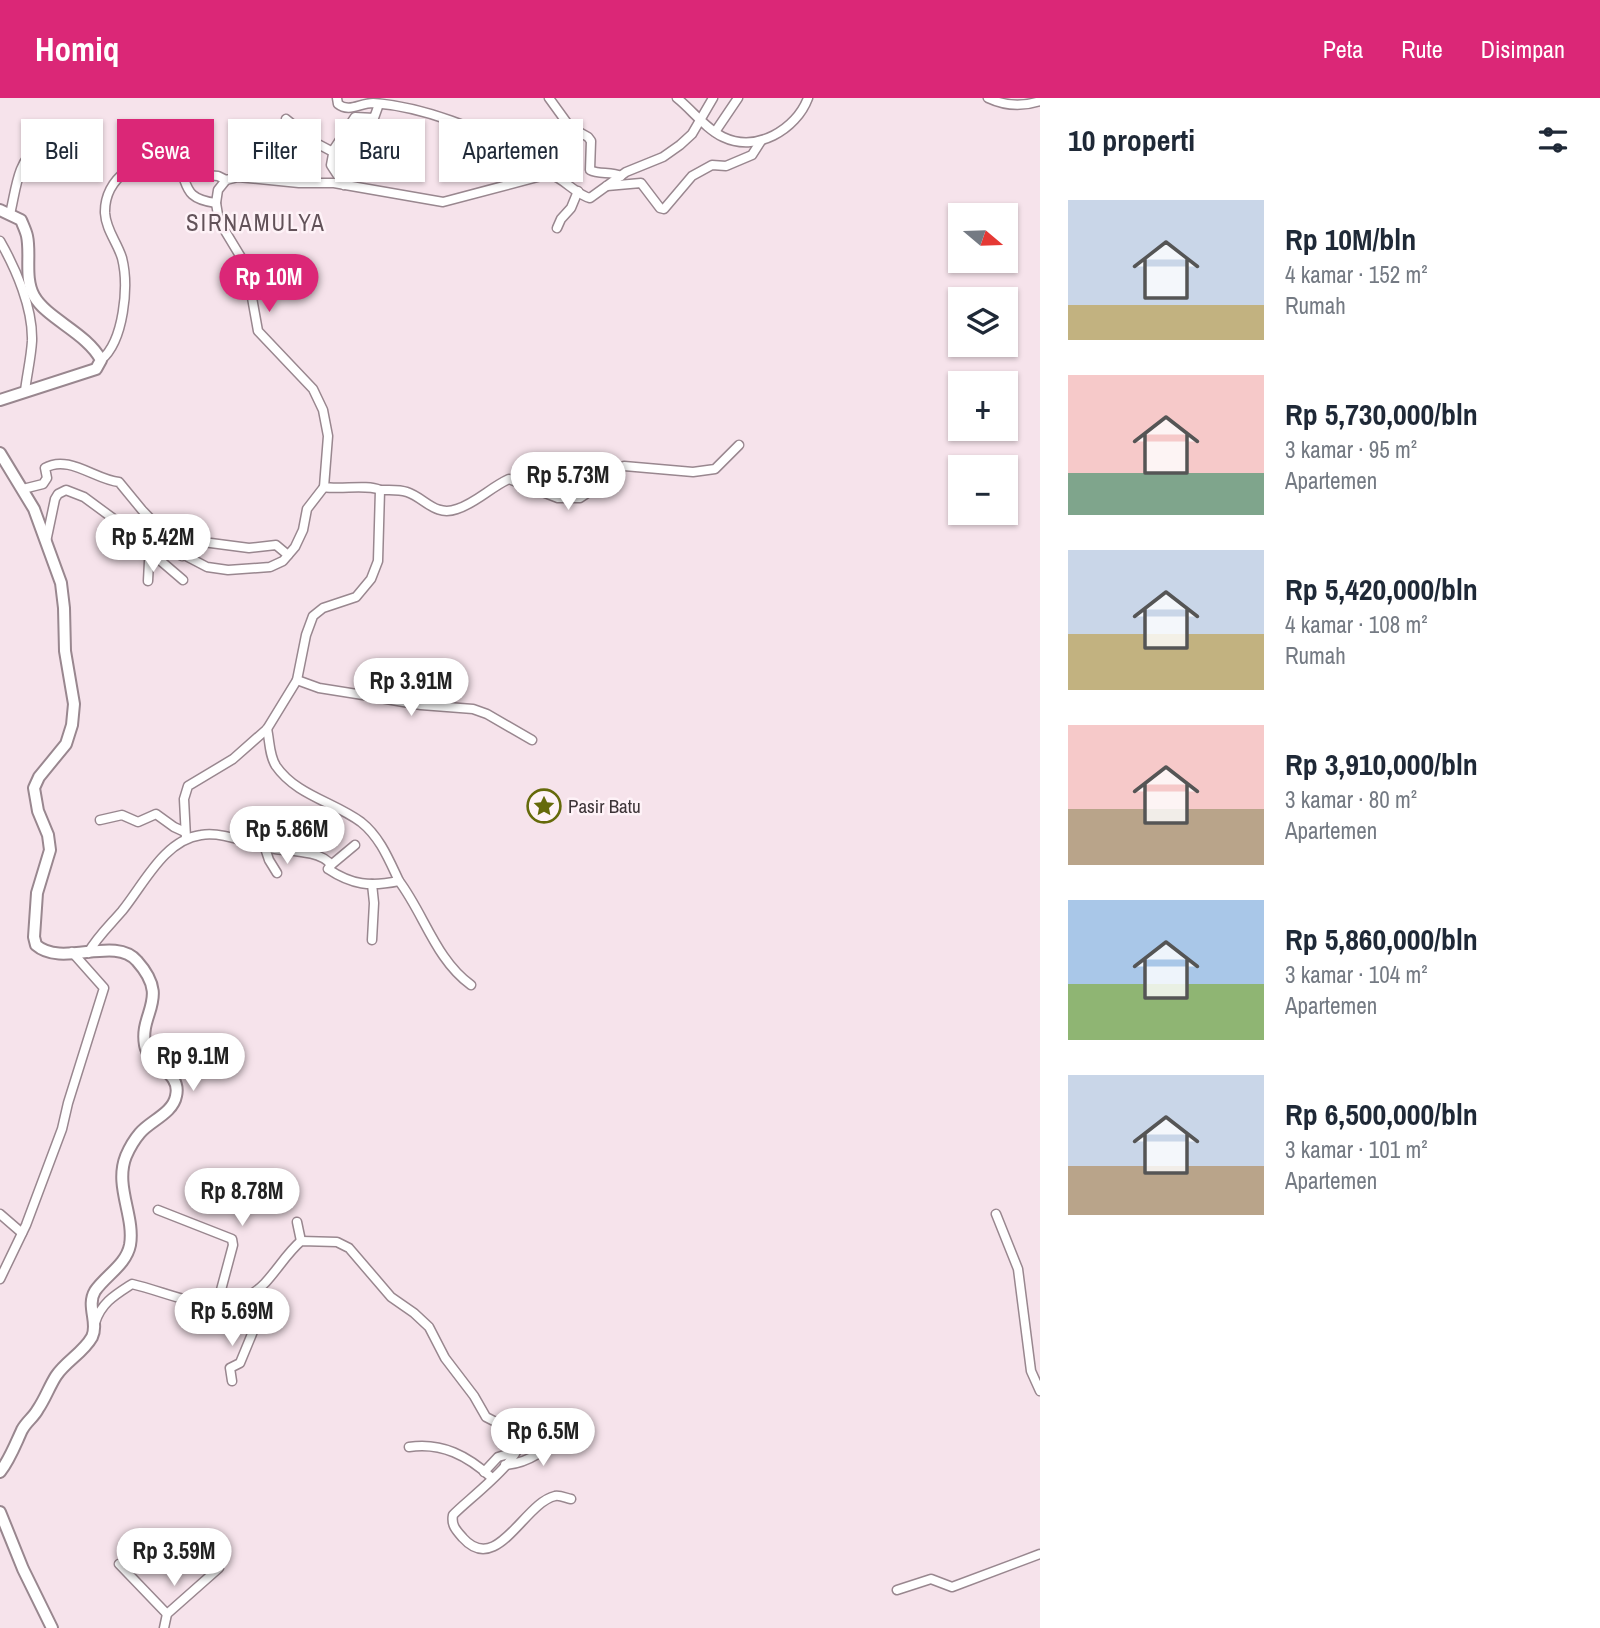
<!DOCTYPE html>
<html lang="id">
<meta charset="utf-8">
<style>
:root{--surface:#fff;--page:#f2f2f3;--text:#1f2937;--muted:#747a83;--accent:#db2777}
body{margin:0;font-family:"Archivo Narrow",sans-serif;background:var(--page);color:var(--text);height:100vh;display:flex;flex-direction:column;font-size:26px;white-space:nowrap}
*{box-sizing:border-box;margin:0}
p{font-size:23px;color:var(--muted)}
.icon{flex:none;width:38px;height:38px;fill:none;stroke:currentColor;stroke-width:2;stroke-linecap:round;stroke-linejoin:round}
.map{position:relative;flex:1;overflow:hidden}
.panel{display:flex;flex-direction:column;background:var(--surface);width:560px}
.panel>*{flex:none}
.banner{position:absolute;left:21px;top:21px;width:665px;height:63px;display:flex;gap:14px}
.needle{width:46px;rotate:109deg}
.fabs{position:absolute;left:948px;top:105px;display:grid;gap:14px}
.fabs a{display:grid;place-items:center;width:70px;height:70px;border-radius:0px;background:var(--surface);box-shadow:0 2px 5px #0004;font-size:35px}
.price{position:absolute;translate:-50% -60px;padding:0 16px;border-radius:24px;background:#fff;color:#222;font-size:23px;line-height:46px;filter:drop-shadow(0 2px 4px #0008)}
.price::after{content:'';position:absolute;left:50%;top:42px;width:21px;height:16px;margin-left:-10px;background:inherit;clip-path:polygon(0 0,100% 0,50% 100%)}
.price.on{background:var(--accent);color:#fff}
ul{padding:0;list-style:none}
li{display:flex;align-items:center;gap:21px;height:175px;padding:0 28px}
li span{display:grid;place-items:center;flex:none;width:196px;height:140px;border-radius:0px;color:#555}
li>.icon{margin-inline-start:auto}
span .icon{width:84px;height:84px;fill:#fffc;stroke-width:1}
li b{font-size:30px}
h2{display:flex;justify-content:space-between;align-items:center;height:84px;padding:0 28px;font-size:30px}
.pill{padding:0 24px;border-radius:0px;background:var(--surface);box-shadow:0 2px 5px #0004;font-size:24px;line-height:63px}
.pill.on{background:var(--accent);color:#fff}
header{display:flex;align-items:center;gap:42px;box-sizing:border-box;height:98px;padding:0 35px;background:var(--accent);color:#fff}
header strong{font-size:33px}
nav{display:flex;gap:38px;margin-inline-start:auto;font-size:24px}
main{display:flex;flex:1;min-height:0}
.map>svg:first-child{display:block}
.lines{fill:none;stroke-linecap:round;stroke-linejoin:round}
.minor-casing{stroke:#99878f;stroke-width:11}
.major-casing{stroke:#99878f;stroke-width:14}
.minor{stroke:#fff;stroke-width:8}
.major{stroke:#fff;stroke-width:10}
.labels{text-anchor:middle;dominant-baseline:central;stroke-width:5;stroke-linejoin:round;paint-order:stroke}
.poi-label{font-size:19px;fill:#3d3538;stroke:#fef2f7;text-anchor:start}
.quarter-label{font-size:23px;letter-spacing:2px;fill:#625259;stroke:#fef2f7}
</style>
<header>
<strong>Homiq</strong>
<nav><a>Peta</a><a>Rute</a><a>Disimpan</a></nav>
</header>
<main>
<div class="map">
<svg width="1040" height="1530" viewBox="0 0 1040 1530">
<rect width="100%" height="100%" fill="#f6e3eb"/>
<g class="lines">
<defs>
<g id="minor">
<path d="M337 0 338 6C349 15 360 5 373 5 415 8 490 30 518 61 523 66 524 74 526 81"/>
<path d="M549 0 570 29 588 39 591 43 590 72C599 77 611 73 621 78"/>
<path d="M677 0C692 12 706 31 723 39 756 55 796 32 808 0"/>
<path d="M988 0C1005 8 1022 9 1040 3"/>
<polyline points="286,21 316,45 333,54"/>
<polyline points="715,34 738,0"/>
<polyline points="193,76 218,78 226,82"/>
<polyline points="344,87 331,67 334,51 355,19 374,20 379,6"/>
<polyline points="607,88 641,85 660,110 664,111 692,78 712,67 726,68 752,57 761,43"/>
<path d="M10 116C16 92 17 63 38 49"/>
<polyline points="557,130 561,121 571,110 578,93"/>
<path d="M0 143C16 171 33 210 32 243 31 260 27 276 25 293"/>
<path d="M101 262C124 243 129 188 122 160 117 144 106 132 105 115 104 80 139 57 171 61 193 80 176 100 216 105"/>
<path d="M23 391 43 386 47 380 45 370C68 356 96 382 119 384L142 412 186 458 207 469 228 472 270 469 283 463 295 449 303 432 307 411 324 389"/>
<path d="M380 392C389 392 399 391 407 394 425 400 435 419 457 411 476 405 491 389 509 381L558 400H580L589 394 605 373 624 368 693 374 715 371 739 347"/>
<polyline points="161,430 203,444 249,450 276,447 288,457"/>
<polyline points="46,444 55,401 58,396 66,392 84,399 137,438 182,458"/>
<polyline points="157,448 162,464 183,482"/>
<polyline points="148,483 150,444"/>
<polyline points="297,582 319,590 363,597 421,607 473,611 487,616 532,642"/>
<path d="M267 631C270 644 269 657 276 668 296 697 334 704 361 724 380 739 389 762 399 783"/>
<polyline points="100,722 122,717 138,724 156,716 174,729 185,734"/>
<path d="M186 740 184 701 188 688 233 661 267 631 297 582 306 537 313 518 323 510 356 499 371 481 378 463 380 392C366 386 341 392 324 389L328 338 323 312 313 291 258 233 249 183 242 161 219 123 216 105 218 92 226 82 238 79 299 85H334L443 104 549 76C564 80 576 97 590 100L626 74 663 59 680 47 692 36 713 0"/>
<polyline points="265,750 269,762 277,775"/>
<polyline points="331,767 355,747"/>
<polyline points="372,842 374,805 372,786"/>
<path d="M88 855C97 839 110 827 122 813 144 786 164 742 201 737 225 733 252 748 275 751 290 753 322 753 331 767L328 771C352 787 370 789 399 783 424 816 436 862 471 887"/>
<polyline points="158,1112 232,1141 233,1147 217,1207"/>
<polyline points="0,1116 22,1135"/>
<polyline points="996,1116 1018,1171 1031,1273 1040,1293"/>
<polyline points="297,1124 301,1143"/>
<polyline points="0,1181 26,1127 62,1031 68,1005 104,890 72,854"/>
<path d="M95 1225C101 1205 115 1197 132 1186 179 1197 225 1226 265 1185 278 1171 287 1155 301 1143L337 1144 349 1150 391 1199 414 1215 429 1229 445 1260 474 1298 486 1319 521 1337C525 1360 468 1401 453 1417 451 1427 456 1432 463 1440 497 1478 524 1405 555 1398 560 1397 566 1400 571 1401"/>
<polyline points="232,1283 230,1270 240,1265 254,1231 265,1218 245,1201"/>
<path d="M409 1349C442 1344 468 1358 492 1380"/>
<path d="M505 1367C530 1365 546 1351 564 1335"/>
<polyline points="484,1374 498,1359 515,1354"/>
<polyline points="119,1466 167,1516"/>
<polyline points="897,1492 931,1481 952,1489 1040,1456"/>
<polyline points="164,1530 167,1516 219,1470"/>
</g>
<g id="major">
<path d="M0 112 21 122C23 127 26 133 27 138 31 156 24 180 34 198 47 221 87 235 101 262L96 271 0 302"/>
<path d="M0 355 34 411 61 485 64 510 65 553 74 606 72 627 66 646 39 679 34 690 38 713 48 737 50 752 37 795 34 839 36 847C62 870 115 837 137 863 171 901 139 914 145 947 149 969 182 973 176 998 173 1015 150 1023 140 1035 134 1042 129 1051 126 1058 114 1088 135 1118 130 1147 126 1167 106 1177 95 1193 86 1208 99 1225 92 1239 83 1255 66 1263 56 1278 49 1289 45 1301 38 1311 34 1319 26 1324 22 1332 15 1347 10 1361 0 1374"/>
<polyline points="0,1414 23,1471 52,1530"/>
</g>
</defs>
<!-- minor casing -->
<use href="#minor" class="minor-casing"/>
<!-- major casing -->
<use href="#major" class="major-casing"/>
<!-- minor -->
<use href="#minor" class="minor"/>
<!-- major -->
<use href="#major" class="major"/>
</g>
<!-- icons -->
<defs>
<symbol id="sight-ring" viewBox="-11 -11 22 22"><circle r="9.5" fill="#fef2f7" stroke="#656a0a" stroke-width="1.5"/><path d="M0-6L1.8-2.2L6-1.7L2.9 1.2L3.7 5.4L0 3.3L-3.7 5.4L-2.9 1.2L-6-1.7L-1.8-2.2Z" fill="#656a0a"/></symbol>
</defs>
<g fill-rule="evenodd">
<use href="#sight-ring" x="525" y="689" width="38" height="38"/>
</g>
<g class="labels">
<!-- poi labels -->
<g class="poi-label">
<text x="568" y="708">Pasir Batu</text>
</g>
<!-- quarter labels -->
<g class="quarter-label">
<text x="256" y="124">SIRNAMULYA</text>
</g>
</g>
</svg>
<div class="fabs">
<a><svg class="needle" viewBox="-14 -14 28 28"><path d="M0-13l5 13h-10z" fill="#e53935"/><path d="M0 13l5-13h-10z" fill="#747a83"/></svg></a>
<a><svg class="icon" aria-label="layers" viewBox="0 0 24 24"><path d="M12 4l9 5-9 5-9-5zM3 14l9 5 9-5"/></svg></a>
<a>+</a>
<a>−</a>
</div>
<b class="price on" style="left:269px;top:216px">Rp 10M</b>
<b class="price" style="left:568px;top:414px">Rp 5.73M</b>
<b class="price" style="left:153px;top:476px">Rp 5.42M</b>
<b class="price" style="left:411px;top:620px">Rp 3.91M</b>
<b class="price" style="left:287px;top:768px">Rp 5.86M</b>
<b class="price" style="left:193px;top:995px">Rp 9.1M</b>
<b class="price" style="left:242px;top:1130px">Rp 8.78M</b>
<b class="price" style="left:232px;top:1250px">Rp 5.69M</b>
<b class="price" style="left:543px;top:1370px">Rp 6.5M</b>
<b class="price" style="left:174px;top:1490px">Rp 3.59M</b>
<div class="banner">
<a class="pill">Beli</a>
<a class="pill on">Sewa</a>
<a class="pill">Filter</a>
<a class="pill">Baru</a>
<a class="pill">Apartemen</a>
</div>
</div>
<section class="panel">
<h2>10 properti<svg class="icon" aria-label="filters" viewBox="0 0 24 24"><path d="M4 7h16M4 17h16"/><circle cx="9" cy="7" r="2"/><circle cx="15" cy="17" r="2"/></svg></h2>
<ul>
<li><span style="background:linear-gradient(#c9d6e8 75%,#c2b280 0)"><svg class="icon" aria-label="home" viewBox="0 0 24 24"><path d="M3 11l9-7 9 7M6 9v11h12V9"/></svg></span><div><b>Rp 10M/bln</b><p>4 kamar · 152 m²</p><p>Rumah</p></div></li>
<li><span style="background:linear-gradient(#f6c9c9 70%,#7fa58c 0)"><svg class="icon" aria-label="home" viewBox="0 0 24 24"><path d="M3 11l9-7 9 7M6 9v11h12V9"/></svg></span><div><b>Rp 5,730,000/bln</b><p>3 kamar · 95 m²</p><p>Apartemen</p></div></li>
<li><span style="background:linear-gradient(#c9d6e8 60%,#c2b280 0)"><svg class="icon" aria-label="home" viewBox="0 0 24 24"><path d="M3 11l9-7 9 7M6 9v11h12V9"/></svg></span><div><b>Rp 5,420,000/bln</b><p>4 kamar · 108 m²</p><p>Rumah</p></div></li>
<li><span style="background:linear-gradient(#f6c9c9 60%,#b9a48a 0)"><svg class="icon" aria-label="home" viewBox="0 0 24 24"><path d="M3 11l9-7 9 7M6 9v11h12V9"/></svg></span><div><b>Rp 3,910,000/bln</b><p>3 kamar · 80 m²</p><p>Apartemen</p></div></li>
<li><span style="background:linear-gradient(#a9c7e8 60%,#8fb573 0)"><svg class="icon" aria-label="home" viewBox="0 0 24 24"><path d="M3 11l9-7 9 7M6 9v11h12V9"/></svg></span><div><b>Rp 5,860,000/bln</b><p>3 kamar · 104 m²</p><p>Apartemen</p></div></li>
<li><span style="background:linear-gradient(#c9d6e8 65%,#b9a48a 0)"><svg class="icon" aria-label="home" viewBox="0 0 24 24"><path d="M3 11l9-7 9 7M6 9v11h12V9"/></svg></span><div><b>Rp 6,500,000/bln</b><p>3 kamar · 101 m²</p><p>Apartemen</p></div></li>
</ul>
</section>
</main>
